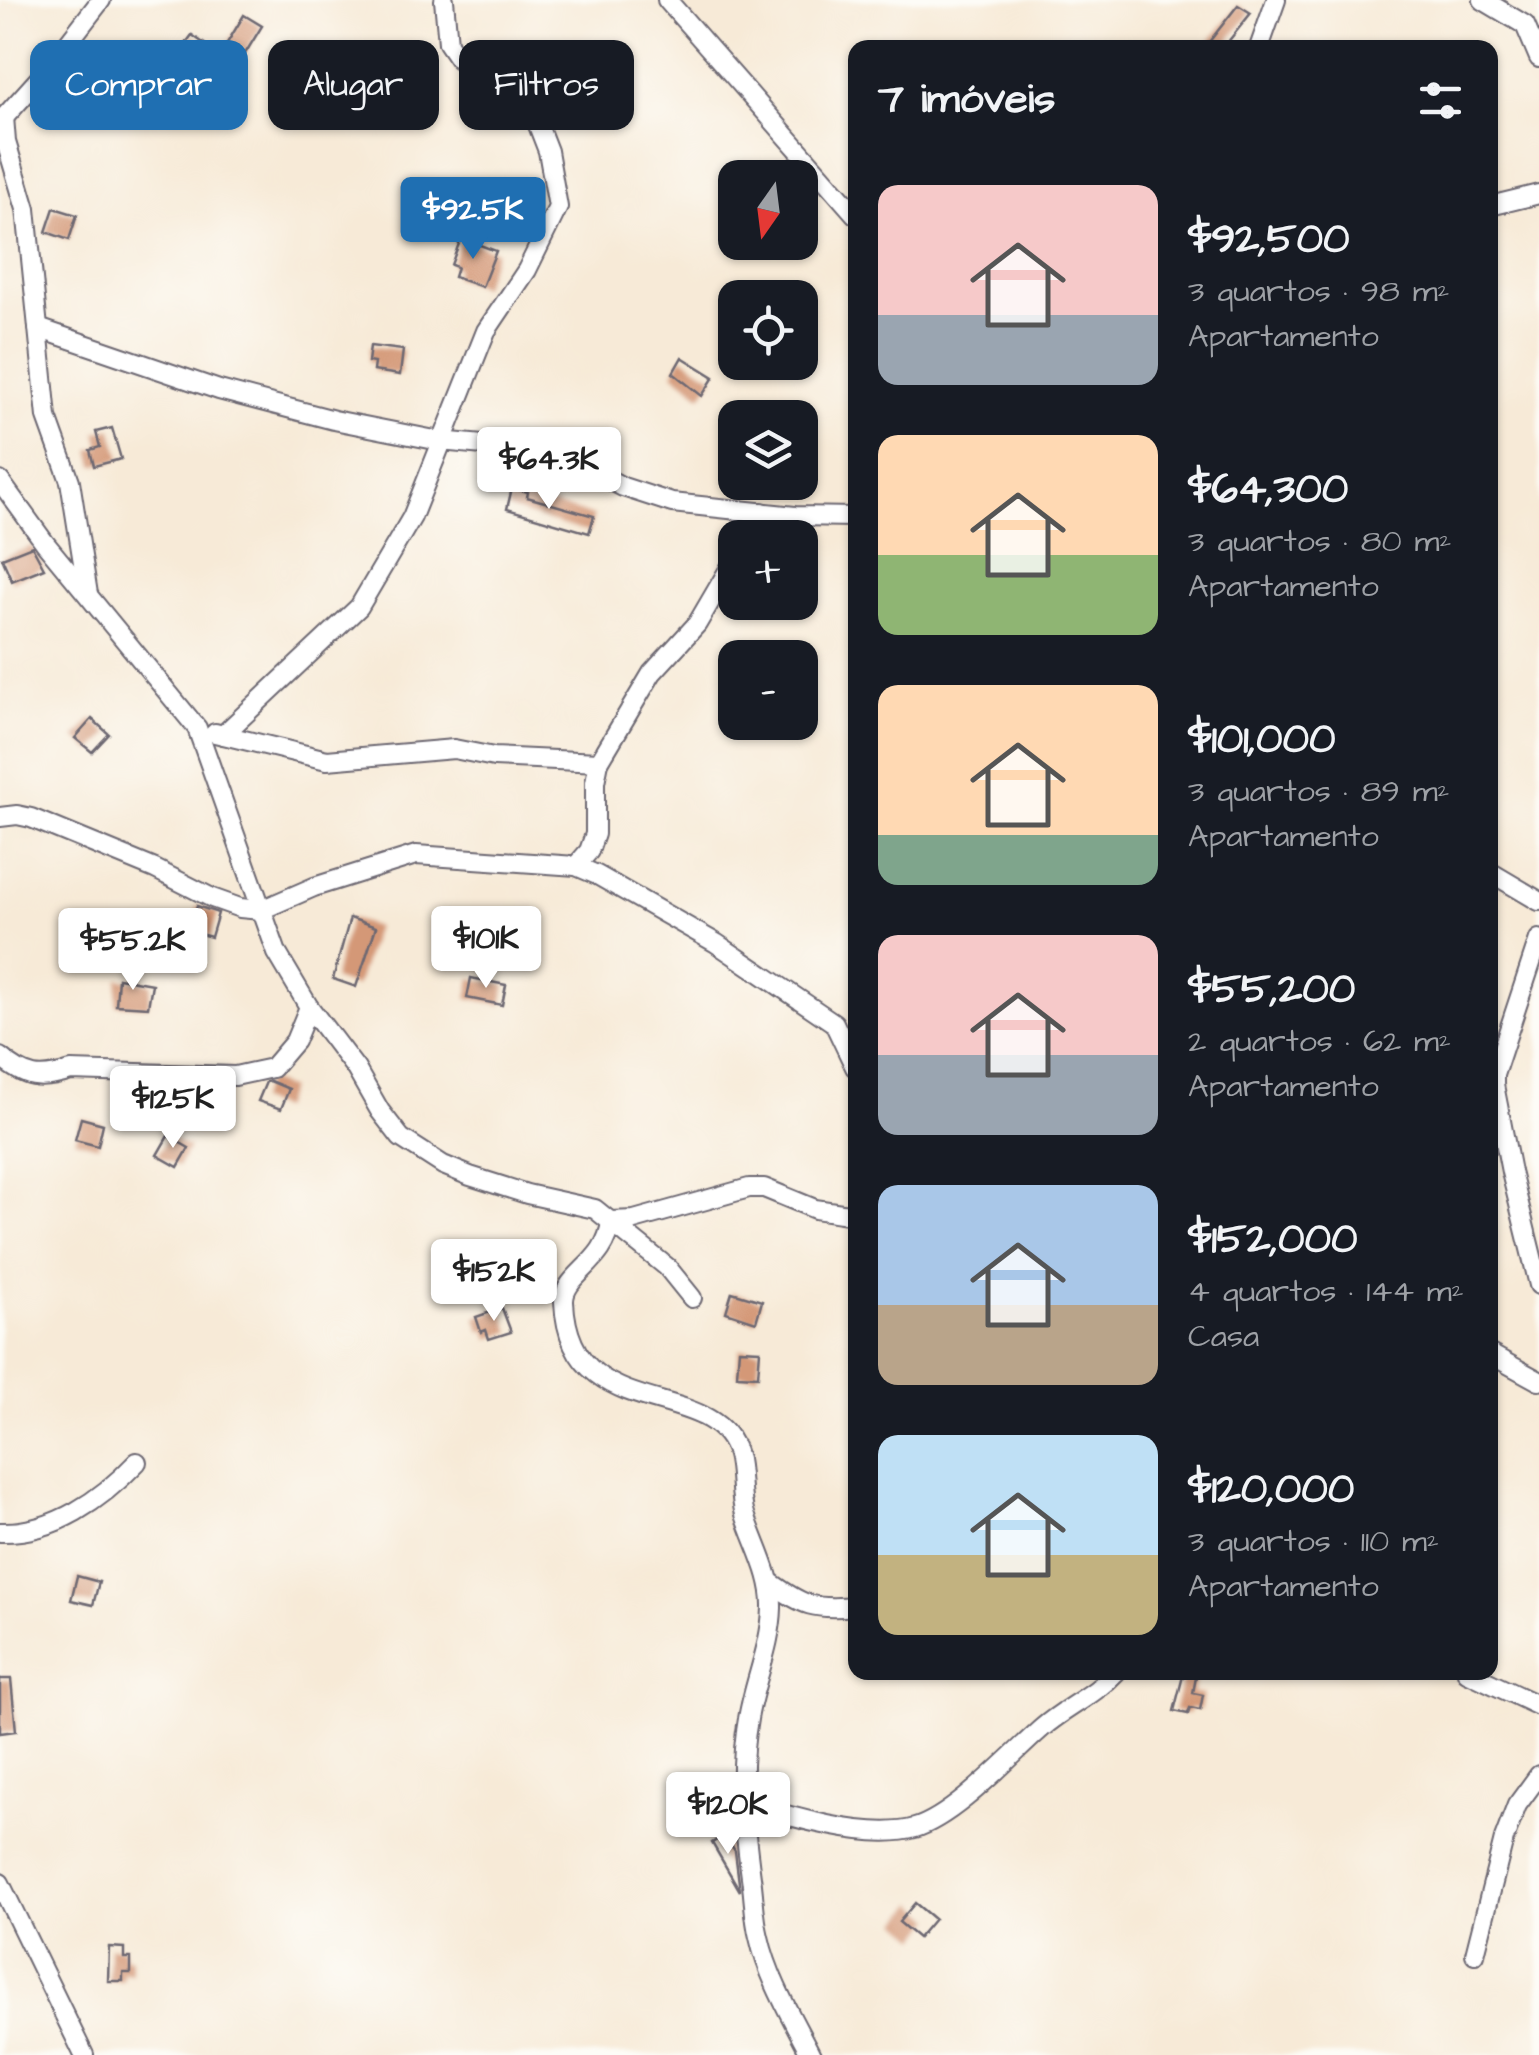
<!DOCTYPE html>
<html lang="pt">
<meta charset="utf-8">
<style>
:root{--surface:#171b24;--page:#20242c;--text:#f1f3f6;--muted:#9ea1a6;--accent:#1f6fb2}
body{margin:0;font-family:"Architects Daughter",sans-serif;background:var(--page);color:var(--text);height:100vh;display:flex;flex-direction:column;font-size:38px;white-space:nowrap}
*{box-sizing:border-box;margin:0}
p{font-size:32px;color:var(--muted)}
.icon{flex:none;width:55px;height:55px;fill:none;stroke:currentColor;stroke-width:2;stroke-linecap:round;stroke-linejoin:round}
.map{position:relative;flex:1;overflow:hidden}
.sheet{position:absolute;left:848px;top:40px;width:650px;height:1640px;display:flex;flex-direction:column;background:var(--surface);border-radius:20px;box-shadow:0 2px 8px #0004}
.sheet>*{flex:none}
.banner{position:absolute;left:30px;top:40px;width:668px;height:90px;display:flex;gap:20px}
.needle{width:65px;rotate:194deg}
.controls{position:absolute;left:718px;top:160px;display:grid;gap:20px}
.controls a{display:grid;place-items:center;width:100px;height:100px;border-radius:20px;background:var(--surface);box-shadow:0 2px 8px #0004;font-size:50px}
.price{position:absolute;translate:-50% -85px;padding:0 22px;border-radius:10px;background:#fff;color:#222;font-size:32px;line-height:65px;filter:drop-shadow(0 2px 5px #0008)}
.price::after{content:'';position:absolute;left:50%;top:60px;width:30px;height:22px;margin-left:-15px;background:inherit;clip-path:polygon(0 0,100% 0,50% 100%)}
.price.current{background:var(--accent);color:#fff}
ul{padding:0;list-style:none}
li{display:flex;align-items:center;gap:30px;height:250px;padding:0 30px}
li span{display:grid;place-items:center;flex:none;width:280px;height:200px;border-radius:20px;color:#555}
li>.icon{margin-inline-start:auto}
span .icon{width:120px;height:120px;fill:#fffc;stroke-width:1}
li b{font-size:42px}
h2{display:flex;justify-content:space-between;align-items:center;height:120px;padding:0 30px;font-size:42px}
.pill{padding:0 35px;border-radius:20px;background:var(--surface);box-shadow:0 2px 8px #0004;font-size:35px;line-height:90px}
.pill.current{background:var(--accent);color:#fff}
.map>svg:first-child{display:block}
.building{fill:#d49877}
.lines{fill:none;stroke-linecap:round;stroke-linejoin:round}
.street-casing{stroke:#6d6872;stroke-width:22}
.street{stroke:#fff;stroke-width:18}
</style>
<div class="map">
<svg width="1539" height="2055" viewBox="0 0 1539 2055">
<rect width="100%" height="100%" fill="#fdfcf7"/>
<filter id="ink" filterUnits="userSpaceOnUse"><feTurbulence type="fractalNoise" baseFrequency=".01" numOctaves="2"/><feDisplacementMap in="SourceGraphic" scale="20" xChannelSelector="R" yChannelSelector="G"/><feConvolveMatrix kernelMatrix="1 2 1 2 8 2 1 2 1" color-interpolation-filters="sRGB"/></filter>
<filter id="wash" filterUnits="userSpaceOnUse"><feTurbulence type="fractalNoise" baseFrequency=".0048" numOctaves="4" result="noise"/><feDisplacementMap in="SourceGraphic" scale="40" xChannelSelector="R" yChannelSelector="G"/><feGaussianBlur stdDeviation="2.25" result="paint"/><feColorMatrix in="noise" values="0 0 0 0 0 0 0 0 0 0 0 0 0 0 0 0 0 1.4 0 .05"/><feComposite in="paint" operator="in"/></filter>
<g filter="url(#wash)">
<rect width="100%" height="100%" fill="#f7ead7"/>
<g id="blocks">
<!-- building -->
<g class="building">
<polygon points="1238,5 1251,13 1223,48 1217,48 1209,42"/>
<polygon points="244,15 262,26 234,72 223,64 207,87 194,78 205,62 183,47 192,35 220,55"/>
<polygon points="537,57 564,75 549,98 522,80"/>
<polygon points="54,208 77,215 69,240 46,232"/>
<polygon points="461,238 496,251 482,287 454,277 457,267 451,265"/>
<polygon points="370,346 403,350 400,375 373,371 374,363 368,362"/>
<polygon points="682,357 714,377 702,396 673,373"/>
<polygon points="112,428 121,459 94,466 90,450 100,447 96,432"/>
<polygon points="512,488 528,492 527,497 594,516 589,533 507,509"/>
<polygon points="32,546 44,568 12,581 2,558"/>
<polygon points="92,719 109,734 92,752 75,738"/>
<polygon points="197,906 218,913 211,937 189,931"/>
<polygon points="350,918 376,927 356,987 333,979"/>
<polygon points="118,978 152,984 148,1007 116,1005"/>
<polygon points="471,978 506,985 502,1005 467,998"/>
<polygon points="270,1081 289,1089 281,1109 258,1101 266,1082"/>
<polygon points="81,1118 103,1124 98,1146 75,1140"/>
<polygon points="168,1136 189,1148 178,1167 157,1155"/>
<polygon points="732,1292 762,1301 756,1322 726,1312"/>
<polygon points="502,1308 511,1332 489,1339 486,1330 481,1332 476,1317"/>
<polygon points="739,1349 760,1350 758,1376 737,1375"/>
<polygon points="77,1576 99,1582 93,1605 71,1600"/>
<polygon points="1184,1672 1197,1672 1193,1693 1203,1695 1200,1710 1190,1708 1188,1714 1174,1711"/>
<polygon points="0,1679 11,1679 16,1731 0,1733"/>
<polygon points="725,1835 735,1851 740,1891 712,1843"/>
<polygon points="915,1903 934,1919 918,1938 899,1922"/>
<polygon points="109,1947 124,1948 124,1958 131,1958 131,1973 123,1973 123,1981 108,1981"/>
</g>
</g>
</g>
<g filter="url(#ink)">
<use href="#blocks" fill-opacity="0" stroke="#6d6872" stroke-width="2.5"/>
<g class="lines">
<defs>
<g id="street">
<polyline points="667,0 855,214"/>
<polyline points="1483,0 1525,25 1539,58"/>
<polyline points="1259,48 1276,0"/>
<polyline points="4,117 6,142 26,209 47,417 70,481 88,594"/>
<polyline points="0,122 47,70 101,0"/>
<polyline points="1490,206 1539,194"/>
<polyline points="38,328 219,390 334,420 440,441 538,450 583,466 623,487 672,503 795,516 855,517"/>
<polyline points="0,481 45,543 197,728 277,953 309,1007 356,1069 380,1111 401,1138 443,1165 470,1176 527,1194 595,1209 667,1267 692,1298"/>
<polyline points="747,538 762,512"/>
<polyline points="215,733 327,760 454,749 494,757 599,762"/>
<polyline points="223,735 359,607 412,517 486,331 527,270 558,207 548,151 536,120 506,91 459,59 448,43 444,0"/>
<polyline points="0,817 17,815 31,818 155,869 212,898 240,908 261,910 314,887 416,855 576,866 597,875 716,943 834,1023 855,1067"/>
<polyline points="576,866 589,851 595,834 595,782 599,762 652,673 697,624 735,559"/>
<polyline points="1490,872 1539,901"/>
<polyline points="1539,939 1494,1075 1494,1085 1511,1172 1539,1285"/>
<path d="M0 1057C26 1079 40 1081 71 1071L235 1076 272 1068 295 1041 309 1007"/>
<polyline points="1490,1354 1539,1381"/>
<path d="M0 1532C54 1534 102 1499 137 1462"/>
<path d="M770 1582C803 1606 814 1610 855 1606"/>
<polyline points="1467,1672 1539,1706"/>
<path d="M741 1801C785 1816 870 1841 915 1828 955 1816 1010 1756 1042 1728 1066 1707 1094 1696 1116 1672"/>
<polyline points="0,1883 84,2055"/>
<polyline points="1475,1954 1504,1839 1517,1805 1539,1775"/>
<path d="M811 2055C792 2018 768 1978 759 1937 754 1918 754 1897 751 1877 744 1824 738 1773 748 1719 754 1682 771 1646 772 1608 773 1575 755 1546 745 1514 739 1495 742 1474 737 1455 716 1375 570 1430 564 1302 563 1274 607 1264 611 1221L634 1220 749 1188H764L815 1209 855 1215"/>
</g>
</defs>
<!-- street casing -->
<use href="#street" class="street-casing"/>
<!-- street -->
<use href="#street" class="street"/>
</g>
</g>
</svg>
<div class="controls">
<a><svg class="needle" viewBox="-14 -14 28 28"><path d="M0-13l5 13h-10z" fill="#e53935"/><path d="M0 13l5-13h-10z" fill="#9ea1a6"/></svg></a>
<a><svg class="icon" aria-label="locate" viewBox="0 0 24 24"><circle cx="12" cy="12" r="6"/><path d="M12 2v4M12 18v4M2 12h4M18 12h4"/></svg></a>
<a><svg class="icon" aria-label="layers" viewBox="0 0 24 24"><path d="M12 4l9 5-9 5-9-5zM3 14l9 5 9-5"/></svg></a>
<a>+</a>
<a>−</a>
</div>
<b class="price current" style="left:473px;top:262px">$92.5K</b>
<b class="price" style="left:549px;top:512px">$64.3K</b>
<b class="price" style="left:486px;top:991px">$101K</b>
<b class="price" style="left:133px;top:993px">$55.2K</b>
<b class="price" style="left:173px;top:1151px">$125K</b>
<b class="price" style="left:494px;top:1324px">$152K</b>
<b class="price" style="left:728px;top:1857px">$120K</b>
<div class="banner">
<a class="pill current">Comprar</a>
<a class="pill">Alugar</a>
<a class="pill">Filtros</a>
</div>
<section class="sheet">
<h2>7 imóveis<svg class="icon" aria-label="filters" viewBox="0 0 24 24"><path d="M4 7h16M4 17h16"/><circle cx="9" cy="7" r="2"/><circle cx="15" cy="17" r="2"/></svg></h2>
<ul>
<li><span style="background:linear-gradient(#f6c9c9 65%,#9aa5b1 0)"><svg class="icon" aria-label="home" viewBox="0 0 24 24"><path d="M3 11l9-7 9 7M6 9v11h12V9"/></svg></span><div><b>$92,500</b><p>3 quartos · 98 m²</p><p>Apartamento</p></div></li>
<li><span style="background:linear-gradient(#ffd9b3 60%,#8fb573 0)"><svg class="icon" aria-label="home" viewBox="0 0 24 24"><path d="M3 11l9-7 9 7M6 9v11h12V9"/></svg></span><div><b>$64,300</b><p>3 quartos · 80 m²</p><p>Apartamento</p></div></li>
<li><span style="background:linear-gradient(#ffd9b3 75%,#7fa58c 0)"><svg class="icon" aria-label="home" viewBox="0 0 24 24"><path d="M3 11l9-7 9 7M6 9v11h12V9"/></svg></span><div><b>$101,000</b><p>3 quartos · 89 m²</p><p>Apartamento</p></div></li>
<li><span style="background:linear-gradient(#f6c9c9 60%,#9aa5b1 0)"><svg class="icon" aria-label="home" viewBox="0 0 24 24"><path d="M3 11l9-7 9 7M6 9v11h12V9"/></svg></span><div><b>$55,200</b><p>2 quartos · 62 m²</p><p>Apartamento</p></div></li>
<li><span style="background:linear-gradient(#a9c7e8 60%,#b9a48a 0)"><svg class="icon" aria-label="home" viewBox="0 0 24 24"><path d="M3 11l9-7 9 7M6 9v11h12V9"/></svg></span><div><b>$152,000</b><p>4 quartos · 144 m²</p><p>Casa</p></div></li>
<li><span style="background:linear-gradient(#bfe0f5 60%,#c2b280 0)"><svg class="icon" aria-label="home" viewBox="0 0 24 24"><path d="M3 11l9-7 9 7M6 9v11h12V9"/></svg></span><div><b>$120,000</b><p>3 quartos · 110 m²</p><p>Apartamento</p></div></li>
</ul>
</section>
</div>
